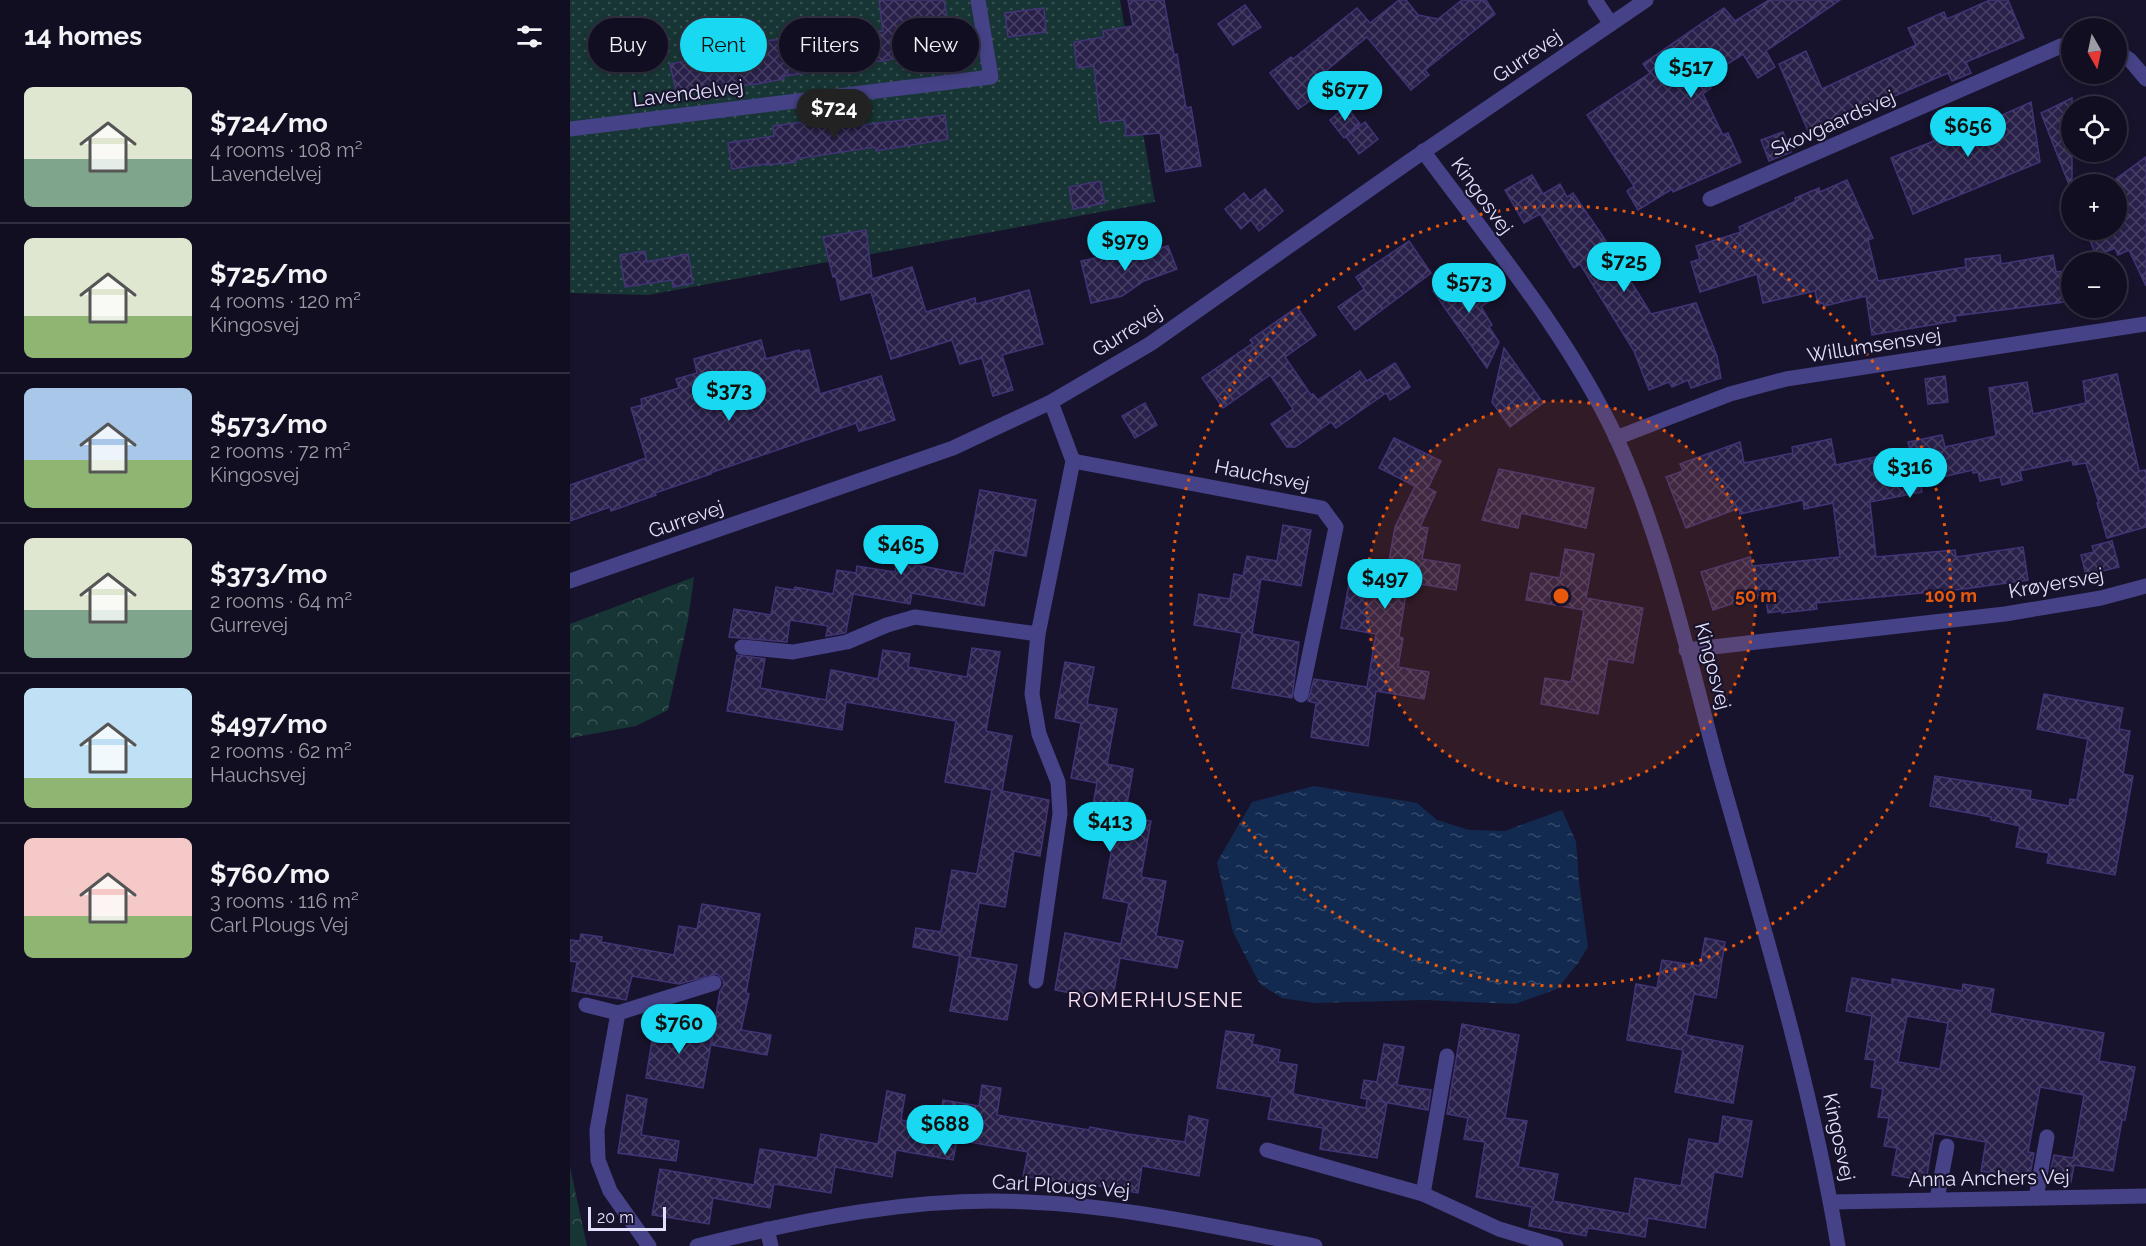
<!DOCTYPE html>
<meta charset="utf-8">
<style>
:root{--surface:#120e21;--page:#1f1c2e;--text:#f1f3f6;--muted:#9c9ca5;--line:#312e3f;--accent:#18d9f1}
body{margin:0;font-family:Raleway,sans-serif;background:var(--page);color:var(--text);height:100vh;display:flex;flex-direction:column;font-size:22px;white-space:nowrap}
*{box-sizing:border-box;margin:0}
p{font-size:20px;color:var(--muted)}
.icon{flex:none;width:33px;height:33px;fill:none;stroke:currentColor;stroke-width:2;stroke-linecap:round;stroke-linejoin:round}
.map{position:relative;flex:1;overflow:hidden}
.panel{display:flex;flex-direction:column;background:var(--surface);width:570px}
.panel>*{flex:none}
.hud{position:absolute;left:18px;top:18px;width:570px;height:54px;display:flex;gap:12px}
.needle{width:39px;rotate:171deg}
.buttons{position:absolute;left:1491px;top:18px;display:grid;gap:12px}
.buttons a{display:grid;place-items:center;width:66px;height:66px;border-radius:50%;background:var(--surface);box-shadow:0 3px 9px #0003,0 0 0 2px var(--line);font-size:30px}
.scale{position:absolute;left:18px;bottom:15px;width:78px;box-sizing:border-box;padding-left:6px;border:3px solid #e3e0fd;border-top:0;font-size:16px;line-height:21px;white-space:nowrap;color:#e3e0fd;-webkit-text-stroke:4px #18132c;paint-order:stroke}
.price{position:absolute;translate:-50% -51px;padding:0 14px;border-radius:21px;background:var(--accent);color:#111;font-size:20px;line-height:39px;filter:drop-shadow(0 2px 3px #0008)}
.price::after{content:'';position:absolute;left:50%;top:36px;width:18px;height:14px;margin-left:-9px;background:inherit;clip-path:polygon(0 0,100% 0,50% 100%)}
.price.selected{background:#222;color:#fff}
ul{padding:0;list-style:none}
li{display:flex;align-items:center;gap:18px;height:150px;padding:0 24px}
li+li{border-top:2px solid var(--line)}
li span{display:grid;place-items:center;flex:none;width:168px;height:120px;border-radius:9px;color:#555}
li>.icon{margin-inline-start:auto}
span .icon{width:72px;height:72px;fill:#fffc;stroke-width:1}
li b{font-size:26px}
h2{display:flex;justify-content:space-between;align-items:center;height:72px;padding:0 24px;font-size:26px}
.tag{padding:0 21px;border-radius:27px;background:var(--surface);box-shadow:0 3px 9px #0003,0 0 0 2px var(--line);font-size:21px;line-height:54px}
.tag.selected{background:var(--accent);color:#111}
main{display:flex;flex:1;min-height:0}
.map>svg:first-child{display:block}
.forest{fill:url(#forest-crowns)}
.garden{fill:url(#garden-dots)}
.water{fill:url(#water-ripples)}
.building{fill:url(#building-cross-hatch);stroke:#423476;stroke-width:1.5;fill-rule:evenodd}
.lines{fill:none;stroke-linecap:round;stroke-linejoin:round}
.minor{stroke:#454287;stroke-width:15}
.ring{fill:none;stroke:#e8590c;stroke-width:3;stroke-dasharray:3 6}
.labels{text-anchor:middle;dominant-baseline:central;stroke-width:4.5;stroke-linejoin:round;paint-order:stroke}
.street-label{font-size:20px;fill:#e3e0fd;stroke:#18132c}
.neighbourhood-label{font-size:21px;letter-spacing:1.5px;fill:#fde2f3;stroke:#18132c}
.centre{fill:#e8590c;stroke:#18132c;stroke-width:3}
.ring-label{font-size:18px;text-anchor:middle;font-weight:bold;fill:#e8590c;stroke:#18132c;stroke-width:4.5;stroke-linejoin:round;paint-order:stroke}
</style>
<main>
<section class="panel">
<h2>14 homes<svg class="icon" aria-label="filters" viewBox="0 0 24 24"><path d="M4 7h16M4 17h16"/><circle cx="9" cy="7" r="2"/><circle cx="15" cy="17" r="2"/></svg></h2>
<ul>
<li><span style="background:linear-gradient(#dfe7d0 60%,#7fa58c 0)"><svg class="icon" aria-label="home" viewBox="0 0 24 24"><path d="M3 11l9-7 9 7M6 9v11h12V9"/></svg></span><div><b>$724/mo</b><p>4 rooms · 108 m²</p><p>Lavendelvej</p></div></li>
<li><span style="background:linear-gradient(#dfe7d0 65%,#8fb573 0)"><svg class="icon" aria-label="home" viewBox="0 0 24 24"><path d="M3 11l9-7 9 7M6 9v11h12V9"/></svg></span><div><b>$725/mo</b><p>4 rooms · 120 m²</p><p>Kingosvej</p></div></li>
<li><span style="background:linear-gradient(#a9c7e8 60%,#8fb573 0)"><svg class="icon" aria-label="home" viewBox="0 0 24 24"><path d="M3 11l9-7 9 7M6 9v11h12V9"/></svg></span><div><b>$573/mo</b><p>2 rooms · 72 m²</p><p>Kingosvej</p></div></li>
<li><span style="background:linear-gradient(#dfe7d0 60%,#7fa58c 0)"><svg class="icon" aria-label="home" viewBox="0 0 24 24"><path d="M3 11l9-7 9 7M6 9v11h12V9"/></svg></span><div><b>$373/mo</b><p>2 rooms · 64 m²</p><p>Gurrevej</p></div></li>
<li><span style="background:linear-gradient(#bfe0f5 75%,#8fb573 0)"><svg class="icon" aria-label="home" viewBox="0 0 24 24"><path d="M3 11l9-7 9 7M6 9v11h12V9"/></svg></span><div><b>$497/mo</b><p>2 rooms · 62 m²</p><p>Hauchsvej</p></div></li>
<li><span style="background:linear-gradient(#f6c9c9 65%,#8fb573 0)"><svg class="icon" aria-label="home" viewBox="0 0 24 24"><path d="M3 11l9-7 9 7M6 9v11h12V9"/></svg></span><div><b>$760/mo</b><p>3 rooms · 116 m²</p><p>Carl Plougs Vej</p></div></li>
</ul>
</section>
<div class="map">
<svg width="1576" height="1246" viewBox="0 0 1576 1246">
<defs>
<pattern id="forest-crowns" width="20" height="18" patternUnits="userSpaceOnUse" patternTransform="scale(1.5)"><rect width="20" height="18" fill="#173534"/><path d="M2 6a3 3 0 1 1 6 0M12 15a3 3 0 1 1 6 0" fill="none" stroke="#395252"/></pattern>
<pattern id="garden-dots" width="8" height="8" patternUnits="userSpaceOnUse" patternTransform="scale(1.5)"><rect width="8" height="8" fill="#173534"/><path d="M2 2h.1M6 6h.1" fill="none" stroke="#395252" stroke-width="1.8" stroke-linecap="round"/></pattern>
<pattern id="water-ripples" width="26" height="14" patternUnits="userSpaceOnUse" patternTransform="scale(1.5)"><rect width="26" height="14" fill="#132a50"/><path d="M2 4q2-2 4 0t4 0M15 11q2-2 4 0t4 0" fill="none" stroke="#35496a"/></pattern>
<pattern id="building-cross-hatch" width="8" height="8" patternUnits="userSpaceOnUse" patternTransform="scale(1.5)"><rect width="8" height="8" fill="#2a214b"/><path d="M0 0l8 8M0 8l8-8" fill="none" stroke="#494166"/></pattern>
</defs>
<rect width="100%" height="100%" fill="#18132c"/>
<!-- forest -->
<g class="forest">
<polygon points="124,577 118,620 98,710 66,726 0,738 0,624"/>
<polygon points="0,1167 17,1246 0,1246"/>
</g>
<!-- garden -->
<polygon class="garden" points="0,0 550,0 585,202 78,295 0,293"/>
<!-- water -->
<polygon class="water" points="744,786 847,803 867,820 899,830 935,831 992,810 1006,842 1009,882 1018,947 1008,963 987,989 945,1004 855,1000 744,1003 712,998 690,984 663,932 647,862 682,802"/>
<!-- building -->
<g class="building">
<polygon points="309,0 374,0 384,58 352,63 350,54 312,61 257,65 257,71 213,76 214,79 187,84 131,89 131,87 106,91 100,64 195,46 194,41 261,34 313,31"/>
<polygon points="558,0 594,0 604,55 607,54 616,108 621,107 631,166 596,172 590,133 556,136 555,120 530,122 524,66 507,68 504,42 534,37 533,31 563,26"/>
<polygon points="829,0 836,0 848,15 868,19 892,0 916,0 925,14 855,70 859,75 841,90 797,37 751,75 761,87 728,109 700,73 721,57 723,59 787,8 800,23"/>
<polygon points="1199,0 1270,0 1196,51 1205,67 1188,78 1173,54 1134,79 1141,88 1133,94 1153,135 1158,133 1171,162 1103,192 1102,189 1068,210 1057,191 1064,186 1017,115 1080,73 1073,64 1154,8 1165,21"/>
<polygon points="1420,0 1438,0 1454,38 1396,62 1401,73 1382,81 1378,73 1239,133 1209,64 1236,51 1252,89 1346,45 1338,28 1374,12 1377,19"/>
<polygon points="675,5 691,27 663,45 648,24"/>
<polygon points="474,8 476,32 438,37 435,13"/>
<polygon points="1502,98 1502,187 1500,187 1471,113"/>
<polygon points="1461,102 1470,162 1343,214 1321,158 1364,141 1360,133 1385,122 1390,134"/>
<polygon points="776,106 790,124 774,138 760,120"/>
<polygon points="375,115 378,139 306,151 305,147 225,159 226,162 196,165 196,164 162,169 158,143 204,136 203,126 263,118 264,124 267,123 267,128"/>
<polygon points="795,122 808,139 789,154 776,137"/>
<polygon points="1213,132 1221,152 1199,161 1191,140"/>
<polygon points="1576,157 1576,286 1559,250 1548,255 1545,248 1533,253 1525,253 1516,230 1546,230 1546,179"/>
<polygon points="962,175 973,194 990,184 997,197 1003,193 1034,238 1081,314 1126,303 1147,356 1151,378 1121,388 1118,380 1102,387 1099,382 1079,390 1064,351 1010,264 1004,268 970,214 954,223 935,190"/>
<polygon points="1277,180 1303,238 1298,240 1308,281 1396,267 1395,259 1430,255 1431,264 1483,255 1486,272 1502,270 1502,301 1385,316 1386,321 1302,335 1296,296 1254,306 1253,303 1248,304 1245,291 1193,303 1187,274 1130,292 1121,262 1130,259 1126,246 1171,232 1169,227 1226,201 1225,198 1249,188 1250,192"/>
<polygon points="530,181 535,203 503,209 499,187"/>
<polygon points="695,189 713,211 689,231 681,220 671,229 655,209 674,193 680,201"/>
<polygon points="296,230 302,279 342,267 356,312 405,298 406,304 459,290 473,344 432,355 443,390 423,396 412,358 390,364 382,340 321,359 301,292 271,300 266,277 263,277 253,237"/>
<polygon points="839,241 861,273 785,330 768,307 794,289 786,277"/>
<polygon points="598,246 607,269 574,281 552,296 521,303 511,261 567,249 568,253"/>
<polygon points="75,251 77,262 118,254 123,283 103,287 102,280 55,287 50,255"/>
<polygon points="895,269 918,302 911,307 922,325 919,327 929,342 917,368 863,291"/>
<polygon points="727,307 746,335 715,357 741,395 743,394 748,400 790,371 797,381 825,363 840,387 820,400 816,393 766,428 761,422 725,447 717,447 701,424 723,409 700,375 653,408 632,378 683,343 680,340"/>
<polygon points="191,340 196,359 229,350 229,352 239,350 250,394 311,376 325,420 289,431 286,423 140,473 141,474 85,493 86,495 41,511 40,507 0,521 0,485 76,458 61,408 72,405 71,399 109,388 106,379 127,373 124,359"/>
<polygon points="934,348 973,403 940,427 922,402"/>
<polygon points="1547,374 1569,471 1576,470 1576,527 1537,538 1527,503 1529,503 1516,463 1503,465 1502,460 1450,471 1452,480 1432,485 1430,477 1410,481 1408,472 1403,473 1403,470 1350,482 1352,492 1300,502 1306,557 1385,550 1386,557 1453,547 1458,580 1394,589 1246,603 1247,609 1212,613 1212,611 1198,613 1195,593 1143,610 1131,572 1180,557 1182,566 1270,557 1263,503 1234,509 1233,500 1170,514 1169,508 1116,528 1096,477 1113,471 1110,464 1170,442 1174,463 1223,453 1222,447 1261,439 1266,465 1340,450 1338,442 1372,435 1375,447 1426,436 1419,388 1457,382 1463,414 1516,403 1513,381"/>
<polygon points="1375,376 1378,402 1358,404 1355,379"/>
<polygon points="575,403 587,425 565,438 552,416"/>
<polygon points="824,438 871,461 858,488 866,492 850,527 858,528 852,559 890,565 886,590 838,582 829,637 833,638 828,667 859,672 854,699 806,691 798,746 741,737 746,703 738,701 744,679 797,687 806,634 771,628 781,572 816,578 825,527 845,486 809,468"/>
<polygon points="929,469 1024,488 1016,528 951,513 948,528 912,520"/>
<polygon points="410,490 466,500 456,556 424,550 414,606 342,593 340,604 283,594 276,632 274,633 256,636 258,626 220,620 217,642 159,637 164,609 201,615 206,587 224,590 225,587 263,594 267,570 286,573 287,566 325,572 330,544 349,548 346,565 394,574"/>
<polygon points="713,525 741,530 731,586 691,579 682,634 729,642 722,698 662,688 672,633 624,625 629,594 660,599 664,574 673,576 677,556 707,561"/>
<polygon points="1542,541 1549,567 1516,575 1511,555 1524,552 1522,546"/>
<polygon points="995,549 1024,554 1016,598 1073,608 1063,663 1038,659 1028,714 971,704 975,678 1001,682 1014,610 956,600 961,573 990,578"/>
<polygon points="402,648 430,652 416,731 442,736 432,791 479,800 470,856 444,851 435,907 409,903 400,957 447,965 437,1020 380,1011 390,956 343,947 346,928 371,932 382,870 407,874 422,790 375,782 386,721 276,702 272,730 157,711 167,655 195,659 190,688 256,700 261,670 308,679 313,650 340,654 338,667 397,677"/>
<polygon points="495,662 524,667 517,704 547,709 537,764 563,769 555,816 581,821 571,877 596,881 586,936 613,941 607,968 550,958 542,1001 485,990 495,933 551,944 559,903 533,898 543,843 517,838 527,783 501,778 511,723 485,718"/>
<polygon points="1474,694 1553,708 1549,729 1560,731 1553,774 1563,776 1545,875 1477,863 1479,853 1446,847 1450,826 1421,820 1421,817 1360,806 1365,776 1461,791 1460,799 1499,806 1500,799 1507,800 1518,739 1467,729"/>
<polygon points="132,904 190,914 176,993 179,994 171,1030 201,1035 197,1055 141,1045 150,991 154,985 153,980 147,974 109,984 62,976 56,1000 2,991 7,962 0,961 0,940 10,941 11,934 32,937 31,942 104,955 109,926 127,929"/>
<polygon points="1135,938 1155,942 1146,998 1124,994 1116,1035 1173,1046 1163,1103 1105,1092 1113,1050 1057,1040 1066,984 1087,988 1092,960 1130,966"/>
<path d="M1282 978 1322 985V979L1392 991 1393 984 1424 989 1420 1013 1534 1033 1529 1061 1565 1067 1555 1120H1552L1543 1171 1504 1165 1501 1182 1479 1178 1484 1155 1503 1158 1514 1095 1470 1087 1458 1152 1464 1153 1460 1175 1454 1174V1179L1411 1171 1416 1142 1364 1133 1356 1181 1322 1175 1327 1148 1314 1146 1319 1118 1308 1117 1313 1089 1301 1087 1305 1060 1295 1059 1302 1016 1276 1011ZM1337 1016 1378 1023 1370 1069 1328 1062Z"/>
<polygon points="85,1022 143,1033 133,1088 76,1078"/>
<polygon points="892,1024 949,1035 935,1118 957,1121 948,1167 988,1174 983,1201 1059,1214 1065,1178 1111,1186 1119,1139 1149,1144 1153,1116 1182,1121 1172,1177 1144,1172 1135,1228 1078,1218 1075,1237 1018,1228 1016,1236 959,1226 962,1207 906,1197 915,1142 894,1139 898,1118 877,1114"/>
<polygon points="656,1031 684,1035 682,1044 710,1050 708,1062 727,1065 723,1094 796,1108 797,1099 791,1098 794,1080 807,1082 814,1044 834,1047 827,1085 861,1090 858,1110 808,1101 817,1103 807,1158 750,1149 753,1128 698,1119 702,1097 647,1088"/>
<polygon points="412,1085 431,1088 427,1115 519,1130 520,1127 558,1134 615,1142 619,1116 638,1120 629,1176 572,1166 568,1193 511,1183 510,1186 453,1176 458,1152 387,1140 383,1160 326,1150 322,1177 265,1167 261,1193 204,1184 200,1208 143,1198 139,1224 82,1215 90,1169 184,1185 190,1149 247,1158 251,1134 308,1144 317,1091 335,1095 331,1120 369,1127 373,1100 409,1106"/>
<polygon points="57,1095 77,1099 71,1135 109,1141 106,1161 48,1153"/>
</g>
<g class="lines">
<!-- minor -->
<g class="minor">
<polyline points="1025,0 1041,24"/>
<polyline points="1546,51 1560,60 1576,79"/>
<polyline points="0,129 421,77 408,0"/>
<path d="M853 151C921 243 997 333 1046 437 1094 542 1118 656 1148 767 1193 926 1241 1083 1268 1246"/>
<polyline points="1140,199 1491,46 1502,44"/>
<polyline points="1046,438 1160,394 1216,379 1576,324"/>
<polyline points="503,461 752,508 766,527 731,695"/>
<polyline points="0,581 383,448 481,402 580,344 837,163 1076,0"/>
<polyline points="172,647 223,652 277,642 317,625 345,617 468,634"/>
<polyline points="1116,650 1435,614 1531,598 1576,586"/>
<polyline points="466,981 490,814 488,782 469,734 462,694 468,634 503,461 481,402"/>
<polyline points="16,1005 48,1013 144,983"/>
<polyline points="48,1013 27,1130 28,1160 40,1191 79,1246"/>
<polyline points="697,1150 853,1194 929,1229 986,1246"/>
<polyline points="853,1194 877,1056"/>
<polyline points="1466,1198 1477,1137"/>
<polyline points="1367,1199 1377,1146"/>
<polyline points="1262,1202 1576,1196"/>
<polyline points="197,1229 201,1246"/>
<path d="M127 1246C236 1219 346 1196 458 1202 555 1206 650 1228 745 1246"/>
</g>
</g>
<!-- distance rings -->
<circle cx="991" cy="596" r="195" fill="#e8590c" fill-opacity=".12"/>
<g class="ring">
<circle cx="991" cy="596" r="195"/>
<circle cx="991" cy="596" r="390"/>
</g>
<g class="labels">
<!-- street labels -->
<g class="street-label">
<text transform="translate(957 56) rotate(-34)">Gurrevej</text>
<text transform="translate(118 93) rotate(-7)">Lavendelvej</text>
<text transform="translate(1263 123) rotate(-24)">Skovgaardsvej</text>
<text transform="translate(912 196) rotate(54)">Kingosvej</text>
<text transform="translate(557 331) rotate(-32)">Gurrevej</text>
<text transform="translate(1304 345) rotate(-9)">Willumsensvej</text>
<text transform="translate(692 475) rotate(11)">Hauchsvej</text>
<text transform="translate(116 519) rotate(-19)">Gurrevej</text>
<text transform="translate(1486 583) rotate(-10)">Krøyersvej</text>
<text transform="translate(1143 666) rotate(75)">Kingosvej</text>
<text transform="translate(1269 1137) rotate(78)">Kingosvej</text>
<text transform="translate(1419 1178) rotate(-1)">Anna Anchers Vej</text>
<text transform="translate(491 1186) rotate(4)">Carl Plougs Vej</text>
</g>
<!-- neighbourhood labels -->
<g class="neighbourhood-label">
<text x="586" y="999">ROMERHUSENE</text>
</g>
</g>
<circle cx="991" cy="596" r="9" class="centre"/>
<g class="ring-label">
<text x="1186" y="602">50 m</text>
<text x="1381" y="602">100 m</text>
</g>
</svg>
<div class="buttons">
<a><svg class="needle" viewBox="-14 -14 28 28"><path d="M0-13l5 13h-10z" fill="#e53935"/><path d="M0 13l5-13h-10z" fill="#9c9ca5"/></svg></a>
<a><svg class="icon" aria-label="locate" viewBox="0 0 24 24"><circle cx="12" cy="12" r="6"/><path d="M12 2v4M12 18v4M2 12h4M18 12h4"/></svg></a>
<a>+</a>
<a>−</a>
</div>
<div class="scale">20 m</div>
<b class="price" style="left:1121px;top:99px">$517</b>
<b class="price" style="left:775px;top:122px">$677</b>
<b class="price selected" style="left:264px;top:140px">$724</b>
<b class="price" style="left:1398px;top:158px">$656</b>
<b class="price" style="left:555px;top:272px">$979</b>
<b class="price" style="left:1054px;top:293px">$725</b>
<b class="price" style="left:899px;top:314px">$573</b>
<b class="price" style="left:159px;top:422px">$373</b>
<b class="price" style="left:1340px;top:499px">$316</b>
<b class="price" style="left:331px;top:576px">$465</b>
<b class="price" style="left:815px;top:610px">$497</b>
<b class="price" style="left:540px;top:853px">$413</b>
<b class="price" style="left:109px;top:1055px">$760</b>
<b class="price" style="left:375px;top:1156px">$688</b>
<div class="hud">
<a class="tag">Buy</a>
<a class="tag selected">Rent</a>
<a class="tag">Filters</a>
<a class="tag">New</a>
</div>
</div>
</main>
